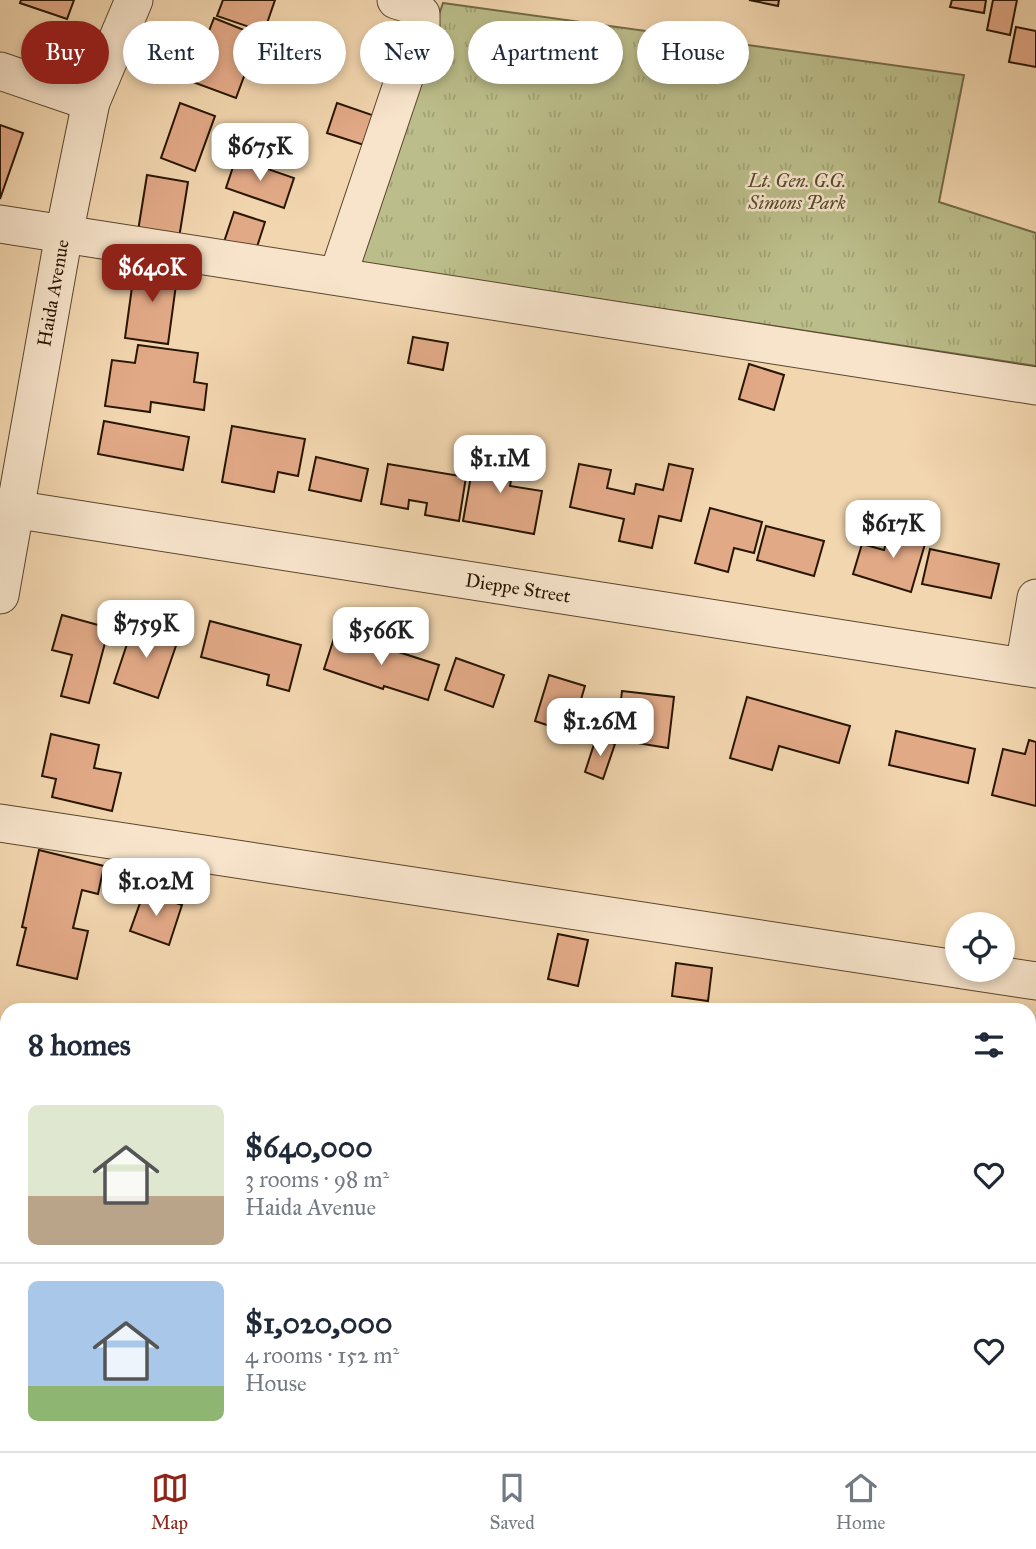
<!DOCTYPE html>
<meta charset="utf-8">
<style>
:root{--surface:#fff;--page:#f6f6f7;--text:#1f2937;--muted:#747a83;--line:#e0e1e3;--accent:#8f2418}
body{margin:0;font-family:"IM FELL Great Primer",serif;background:var(--page);color:var(--text);height:100vh;display:flex;flex-direction:column;font-size:26px;white-space:nowrap}
*{box-sizing:border-box;margin:0}
p{font-size:23px;color:var(--muted)}
.icon{flex:none;width:38px;height:38px;fill:none;stroke:currentColor;stroke-width:2;stroke-linecap:round;stroke-linejoin:round}
.map{position:relative;flex:1;overflow:hidden}
.panel{position:absolute;left:0px;top:1003px;width:1036px;height:450px;display:flex;flex-direction:column;background:var(--surface);border-radius:21px 21px 0 0;box-shadow:0 4px 10px #0003}
.panel>*{flex:none}
.hud{position:absolute;left:21px;top:21px;width:994px;height:63px;display:flex;gap:14px}
.buttons{position:absolute;left:945px;top:912px;display:grid;gap:14px}
.buttons a{display:grid;place-items:center;width:70px;height:70px;border-radius:50%;background:var(--surface);box-shadow:0 4px 10px #0003;font-size:35px}
.price{position:absolute;translate:-50% -60px;padding:0 16px;border-radius:14px;background:#fff;color:#222;font-size:23px;line-height:46px;filter:drop-shadow(0 2px 4px #0008)}
.price::after{content:'';position:absolute;left:50%;top:42px;width:21px;height:16px;margin-left:-10px;background:inherit;clip-path:polygon(0 0,100% 0,50% 100%)}
.price.active{background:var(--accent);color:#fff}
ul{padding:0;list-style:none}
li{display:flex;align-items:center;gap:21px;height:175px;padding:0 28px}
li+li{border-top:2px solid var(--line)}
li span{display:grid;place-items:center;flex:none;width:196px;height:140px;border-radius:10px;color:#555}
li>.icon{margin-inline-start:auto}
span .icon{width:84px;height:84px;fill:#fffc;stroke-width:1}
li b{font-size:30px}
h2{display:flex;justify-content:space-between;align-items:center;height:84px;padding:0 28px;font-size:30px}
.tag{padding:0 24px;border-radius:32px;background:var(--surface);box-shadow:0 4px 10px #0003;font-size:24px;line-height:63px}
.tag.active{background:var(--accent);color:#fff}
.tabs{display:flex;justify-content:space-around;align-items:center;height:98px;border-top:2px solid var(--line);background:var(--surface);font-size:19px;color:var(--muted)}
.tabs a{display:grid;justify-items:center;gap:4px}
.tabs .active{color:var(--accent)}
.map>svg:first-child{display:block}
.grass{fill:url(#grass-tufts);stroke:#726a46;stroke-width:2}
.building{fill:#e2a987;stroke:#281601;stroke-width:2}
.lines{fill:none;stroke-linecap:round;stroke-linejoin:round}
.minor-casing{stroke:#5a462c;stroke-width:39}
.minor{stroke:#f7e4cb;stroke-width:37}
.labels{text-anchor:middle;dominant-baseline:central;stroke-width:5;stroke-linejoin:round;paint-order:stroke}
.park-label{font-size:19px;font-style:italic;fill:#54482a;stroke:#f7e4cb}
.street-label{font-size:19px;fill:#281601;stroke:#f7e4cb}
</style>
<div class="map">
<svg width="1036" height="1451" viewBox="0 0 1036 1451">
<defs>
<pattern id="grass-tufts" width="24" height="20" patternUnits="userSpaceOnUse" patternTransform="scale(1.75)"><rect width="24" height="20" fill="#bbbd8a"/><path d="M3 7l-1-3M5 7V3M7 7l1-3M15 17l-1-3M17 17v-4M19 17l1-3" fill="none" stroke="#a1a275"/></pattern>
</defs>
<rect width="100%" height="100%" fill="#f2d6af"/>
<filter id="stains"><feTurbulence type="fractalNoise" baseFrequency=".00286" numOctaves="4"/><feColorMatrix values="0 0 0 0 .2 0 0 0 0 .09 0 0 0 0 .02 0 0 0 .5 -.17"/></filter>
<radialGradient id="worn" r=".72"><stop offset=".6" stop-color="#630" stop-opacity="0"/><stop offset="1" stop-color="#630" stop-opacity=".3"/></radialGradient>
<!-- grass -->
<polygon class="grass" points="443,3 964,75 939,202 1036,233 1036,366 354,262"/>
<!-- building -->
<g class="building">
<polygon points="21,0 74,0 67,19 20,3"/>
<polygon points="223,0 275,0 264,32 217,16"/>
<polygon points="749,0 779,0 778,6"/>
<polygon points="952,0 986,0 984,13 950,7"/>
<polygon points="993,0 1017,0 1010,35 987,30"/>
<polygon points="214,18 259,36 236,98 190,81"/>
<polygon points="1016,27 1036,31 1036,67 1009,62"/>
<polygon points="180,103 215,116 195,171 161,158"/>
<polygon points="337,103 375,116 364,145 327,133"/>
<polygon points="0,125 23,133 0,199"/>
<polygon points="236,158 294,178 284,208 226,188"/>
<polygon points="147,175 188,182 179,238 138,231"/>
<polygon points="234,212 265,222 255,253 224,242"/>
<polygon points="135,265 178,270 168,344 125,338"/>
<polygon points="413,337 448,343 443,370 408,363"/>
<polygon points="138,345 198,353 194,382 207,384 204,410 151,402 150,412 105,406 112,360 135,363"/>
<polygon points="749,364 784,375 774,410 739,399"/>
<polygon points="104,421 189,437 183,470 98,454"/>
<polygon points="232,426 305,439 298,476 278,472 274,492 222,482"/>
<polygon points="476,448 515,455 510,486 542,491 534,534 463,521"/>
<polygon points="316,457 368,469 361,501 309,490"/>
<polygon points="388,464 466,477 459,521 425,515 427,503 409,500 408,509 381,504"/>
<polygon points="579,464 611,470 607,488 634,494 636,484 663,490 669,464 693,469 681,521 659,516 652,548 619,541 624,519 570,507"/>
<polygon points="710,508 762,522 754,553 734,548 728,572 695,563"/>
<polygon points="766,526 824,541 814,576 757,560"/>
<polygon points="891,526 927,537 911,592 853,574 862,544 884,550"/>
<polygon points="930,549 999,564 991,598 922,584"/>
<polygon points="62,615 109,628 89,703 61,696 72,655 52,650"/>
<polygon points="210,621 301,645 289,691 267,685 269,675 201,657"/>
<polygon points="134,623 179,637 158,698 114,683"/>
<polygon points="336,632 439,665 428,700 384,686 383,689 324,669"/>
<polygon points="456,658 504,675 493,707 445,690"/>
<polygon points="549,675 585,686 571,733 535,721"/>
<polygon points="622,691 674,697 668,748 637,743 639,728 618,726"/>
<polygon points="747,697 850,726 839,763 779,746 772,770 730,758"/>
<polygon points="896,731 975,749 968,783 889,765"/>
<polygon points="51,734 99,745 94,768 121,773 112,811 52,797 56,779 42,776"/>
<polygon points="596,738 615,744 603,779 585,772"/>
<polygon points="1029,740 1036,742 1036,806 992,795 1003,749 1025,754"/>
<polygon points="39,850 104,866 98,894 82,890 73,928 88,931 77,979 17,965 26,928 22,927"/>
<polygon points="144,892 182,905 169,945 130,931"/>
<polygon points="558,934 588,940 578,986 548,979"/>
<polygon points="676,963 712,968 708,1001 672,996"/>
<polygon points="0,1196 7,1198 7,1246 0,1243"/>
<polygon points="0,1311 7,1313 7,1334 0,1367"/>
<polygon points="1029,1376 1036,1378 1036,1419 1029,1417"/>
<polygon points="215,1446 339,1446 337,1451 311,1451 304,1449 303,1451 231,1451"/>
<polygon points="359,1446 387,1446 404,1451 357,1451"/>
<polygon points="914,1446 935,1446 933,1451"/>
</g>
<g class="lines">
<defs>
<g id="minor">
<polyline points="0,71 91,102"/>
<polyline points="0,224 1036,386"/>
<polyline points="338,275 421,28 421,14 412,5 396,0"/>
<polyline points="0,507 1036,669"/>
<polyline points="0,595 64,234 91,102 134,0"/>
<polyline points="1024,667 1036,598"/>
<polyline points="0,823 957,969"/>
<polyline points="963,970 1036,981"/>
<polyline points="0,1136 7,1138"/>
<polyline points="1029,1296 1036,1297"/>
<polyline points="20,1446 36,1451"/>
</g>
</defs>
<!-- minor casing -->
<use href="#minor" class="minor-casing"/>
<!-- minor -->
<use href="#minor" class="minor"/>
</g>
<g class="labels">
<!-- park labels -->
<g class="park-label">
<text x="797" y="180">Lt. Gen. G.G.<tspan x="797" dy="22">Simons Park</tspan></text>
</g>
<!-- street labels -->
<g class="street-label">
<text transform="translate(53 293) rotate(-80)">Haida Avenue</text>
<text transform="translate(518 588) rotate(9)">Dieppe Street</text>
</g>
</g>
<rect width="100%" height="100%" filter="url(#stains)"/>
<rect width="100%" height="100%" fill="url(#worn)"/>
</svg>
<div class="buttons">
<a><svg class="icon" aria-label="locate" viewBox="0 0 24 24"><circle cx="12" cy="12" r="6"/><path d="M12 2v4M12 18v4M2 12h4M18 12h4"/></svg></a>
</div>
<b class="price" style="left:260px;top:183px">$675K</b>
<b class="price active" style="left:152px;top:304px">$640K</b>
<b class="price" style="left:500px;top:495px">$1.1M</b>
<b class="price" style="left:893px;top:560px">$617K</b>
<b class="price" style="left:146px;top:660px">$759K</b>
<b class="price" style="left:381px;top:667px">$566K</b>
<b class="price" style="left:600px;top:758px">$1.26M</b>
<b class="price" style="left:156px;top:918px">$1.02M</b>
<div class="hud">
<a class="tag active">Buy</a>
<a class="tag">Rent</a>
<a class="tag">Filters</a>
<a class="tag">New</a>
<a class="tag">Apartment</a>
<a class="tag">House</a>
</div>
<section class="panel">
<h2>8 homes<svg class="icon" aria-label="filters" viewBox="0 0 24 24"><path d="M4 7h16M4 17h16"/><circle cx="9" cy="7" r="2"/><circle cx="15" cy="17" r="2"/></svg></h2>
<ul>
<li><span style="background:linear-gradient(#dfe7d0 65%,#b9a48a 0)"><svg class="icon" aria-label="home" viewBox="0 0 24 24"><path d="M3 11l9-7 9 7M6 9v11h12V9"/></svg></span><div><b>$640,000</b><p>3 rooms · 98 m²</p><p>Haida Avenue</p></div><svg class="icon" aria-label="heart" viewBox="0 0 24 24"><path d="M12 20l-8-8c-3-5 5-10 8-4 3-6 11-1 8 4z"/></svg></li>
<li><span style="background:linear-gradient(#a9c7e8 75%,#8fb573 0)"><svg class="icon" aria-label="home" viewBox="0 0 24 24"><path d="M3 11l9-7 9 7M6 9v11h12V9"/></svg></span><div><b>$1,020,000</b><p>4 rooms · 152 m²</p><p>House</p></div><svg class="icon" aria-label="heart" viewBox="0 0 24 24"><path d="M12 20l-8-8c-3-5 5-10 8-4 3-6 11-1 8 4z"/></svg></li>
</ul>
</section>
</div>
<nav class="tabs">
<a class="active"><svg class="icon" aria-label="map" viewBox="0 0 24 24"><path d="M3 6l6-2 6 2 6-2v14l-6 2-6-2-6 2zM9 4v14M15 6v14"/></svg>Map</a>
<a><svg class="icon" aria-label="saved" viewBox="0 0 24 24"><path d="M7 4h10v16l-5-4-5 4z"/></svg>Saved</a>
<a><svg class="icon" aria-label="home" viewBox="0 0 24 24"><path d="M3 11l9-7 9 7M6 9v11h12V9"/></svg>Home</a>
</nav>
